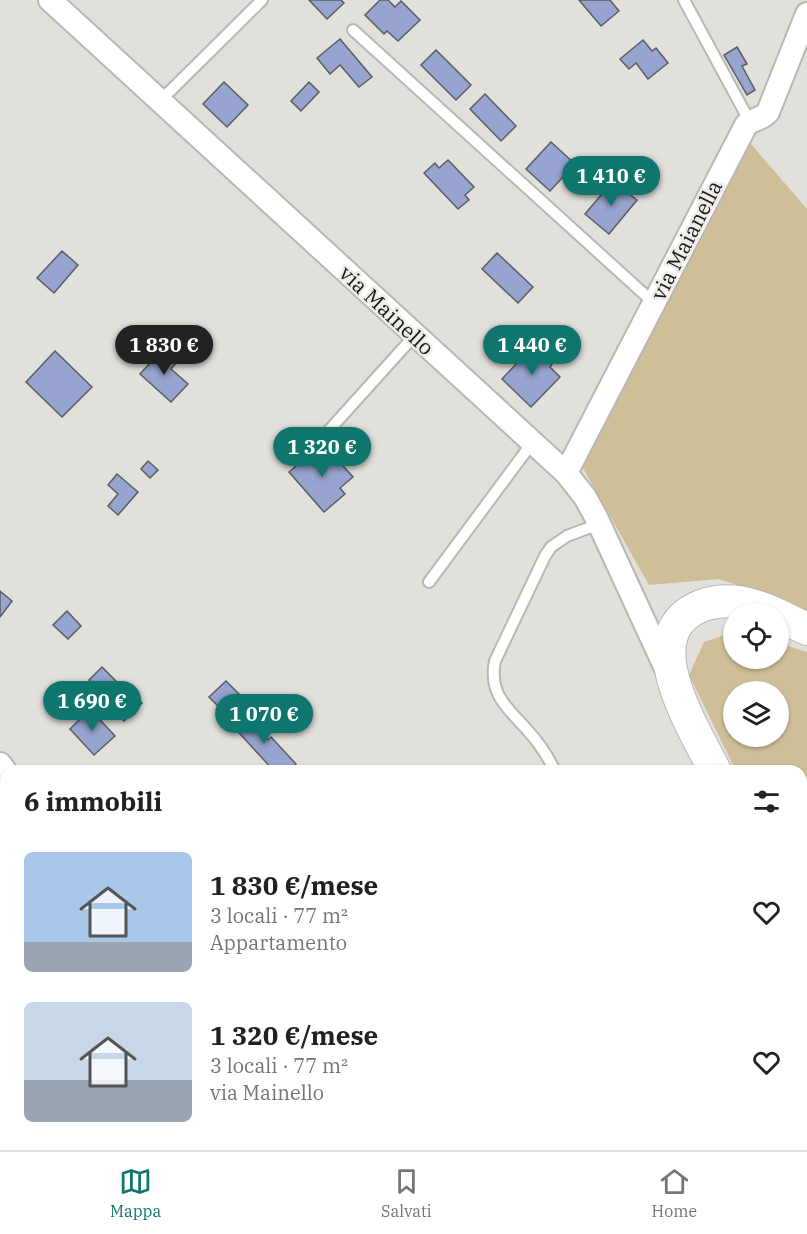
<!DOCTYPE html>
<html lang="it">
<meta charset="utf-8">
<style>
:root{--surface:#fff;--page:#f2f2f2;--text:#202124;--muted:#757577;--line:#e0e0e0;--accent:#0f766e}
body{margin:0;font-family:"IBM Plex Serif",serif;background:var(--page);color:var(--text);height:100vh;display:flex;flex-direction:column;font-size:22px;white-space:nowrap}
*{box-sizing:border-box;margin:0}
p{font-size:20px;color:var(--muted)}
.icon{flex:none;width:33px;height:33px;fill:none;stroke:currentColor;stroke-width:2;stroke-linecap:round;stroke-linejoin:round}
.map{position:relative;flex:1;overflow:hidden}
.panel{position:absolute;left:0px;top:765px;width:807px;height:386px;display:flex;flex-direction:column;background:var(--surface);border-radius:18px 18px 0 0;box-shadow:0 2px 4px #0004}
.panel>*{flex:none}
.tools{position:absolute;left:723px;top:603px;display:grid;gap:12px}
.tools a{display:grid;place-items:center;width:66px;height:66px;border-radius:50%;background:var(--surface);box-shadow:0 2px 4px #0004;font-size:30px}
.price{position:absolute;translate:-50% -51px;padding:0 14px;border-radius:21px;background:var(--accent);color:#fff;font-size:20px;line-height:39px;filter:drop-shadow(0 2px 3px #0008)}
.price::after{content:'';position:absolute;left:50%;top:36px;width:18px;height:14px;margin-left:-9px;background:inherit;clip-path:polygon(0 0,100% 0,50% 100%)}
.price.active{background:#222;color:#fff}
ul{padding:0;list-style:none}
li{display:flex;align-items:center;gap:18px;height:150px;padding:0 24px}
li span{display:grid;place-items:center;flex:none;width:168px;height:120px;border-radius:9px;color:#555}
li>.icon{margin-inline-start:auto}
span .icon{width:72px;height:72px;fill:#fffc;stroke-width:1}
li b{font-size:26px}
h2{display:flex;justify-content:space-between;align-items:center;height:72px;padding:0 24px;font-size:26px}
.menu{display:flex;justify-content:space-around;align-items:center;height:84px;border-top:2px solid var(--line);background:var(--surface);font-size:16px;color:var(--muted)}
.menu a{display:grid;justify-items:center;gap:3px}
.menu .active{color:var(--accent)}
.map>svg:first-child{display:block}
.green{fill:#cfbf98;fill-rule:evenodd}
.building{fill:#97a4cf;stroke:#5c5d61;stroke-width:1.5}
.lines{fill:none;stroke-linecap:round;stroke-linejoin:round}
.lane-casing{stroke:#b9b7b2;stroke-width:14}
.street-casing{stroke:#b9b7b2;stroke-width:26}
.secondary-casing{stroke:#b9b7b2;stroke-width:34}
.lane{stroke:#fff;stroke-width:10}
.street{stroke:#fff;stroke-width:22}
.secondary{stroke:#fff;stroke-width:32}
.labels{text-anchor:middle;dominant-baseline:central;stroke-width:5;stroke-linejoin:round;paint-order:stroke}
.street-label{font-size:21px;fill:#1a1918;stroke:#efede8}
</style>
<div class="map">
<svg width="807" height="1150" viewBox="0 0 807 1150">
<rect width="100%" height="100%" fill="#e2e0db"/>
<!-- green -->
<g class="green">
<polygon points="744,136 807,209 807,617 767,595 719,579 649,585 583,468"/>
<path d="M733 632 734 658H778L779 643 807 652V884L801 882V771H736L689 675 704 642ZM734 692H778V736H734Z"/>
</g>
<!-- building -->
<g class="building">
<polygon points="309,0 341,0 344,3 327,19"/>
<polygon points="380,0 388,0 395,7 401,1 420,20 398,41 387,31 384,34 365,15"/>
<polygon points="579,0 610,0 619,11 601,26"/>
<polygon points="340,39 372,77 359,87 340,65 330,74 317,58"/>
<polygon points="643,40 652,51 656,48 668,63 648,79 636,63 629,69 620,59"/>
<polygon points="737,47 747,64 742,66 755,90 747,95 724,55"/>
<polygon points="436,50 471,85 456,100 421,65"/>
<polygon points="224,82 248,105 227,127 203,104"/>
<polygon points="309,82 319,92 301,111 291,101"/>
<polygon points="485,94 516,126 501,141 470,109"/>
<polygon points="551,142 575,164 550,191 526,169"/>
<polygon points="448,160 474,187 465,195 469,200 458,209 424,173 435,163 439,168"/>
<polygon points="613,181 637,200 609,234 585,214"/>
<polygon points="62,251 78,265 54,293 37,278"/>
<polygon points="497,253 533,287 518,303 482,269"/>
<polygon points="534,345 553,363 550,367 560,377 531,407 502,379"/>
<polygon points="162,350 176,363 171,369 188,384 171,402 140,374"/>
<polygon points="55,351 92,387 62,417 26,382"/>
<polygon points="325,446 353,477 340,488 345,494 324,512 289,472 310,454 313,457"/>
<polygon points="148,461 158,470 150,478 141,469"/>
<polygon points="117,474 138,492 118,515 108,506 118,494 108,485"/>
<polygon points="0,591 12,601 0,617"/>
<polygon points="67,611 81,626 68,639 53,625"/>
<polygon points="102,667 117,682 105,695 89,680"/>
<polygon points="226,681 249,704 232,720 209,697"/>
<polygon points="127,688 142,703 124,721 109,707"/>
<polygon points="90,709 115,736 94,755 70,729"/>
<polygon points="244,713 268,740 271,737 296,764 289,771 274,771 231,724"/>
</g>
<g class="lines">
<defs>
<g id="lane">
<polyline points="684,0 750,122"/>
<polyline points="353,30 654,303"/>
<polyline points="160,101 262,0"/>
<polyline points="314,447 415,335"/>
<polyline points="429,582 532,443"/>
<path d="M555 771C548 757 540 744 529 732 509 709 488 695 495 661L545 556 551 547 567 536 599 524"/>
<polyline points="0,1013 6,1017"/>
<polyline points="198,1144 206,1150"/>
<polyline points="806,1150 807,1148"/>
</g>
<g id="street">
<polyline points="50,0 566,473 585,497 596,517 667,671"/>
<path d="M566 473 746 125C752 119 761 120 768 112L807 14"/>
<polyline points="0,764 6,772"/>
<polyline points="295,1144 299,1150"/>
</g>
<g id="secondary">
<polyline points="778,615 807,629"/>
<path d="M715 771C694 728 632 634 701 606 727 596 752 603 776 614"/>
<polyline points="801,946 807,959"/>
</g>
</defs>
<!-- lane casing -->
<use href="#lane" class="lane-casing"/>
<!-- street casing -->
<use href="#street" class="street-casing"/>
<!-- secondary casing -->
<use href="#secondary" class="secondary-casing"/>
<!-- lane -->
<use href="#lane" class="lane"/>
<!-- street -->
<use href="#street" class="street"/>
<!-- secondary -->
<use href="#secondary" class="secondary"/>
</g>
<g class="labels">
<!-- street labels -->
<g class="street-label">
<text transform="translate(686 240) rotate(-63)">via Maianella</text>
<text transform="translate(387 310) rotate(43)">via Mainello</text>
</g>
</g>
</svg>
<div class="tools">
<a><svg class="icon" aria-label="locate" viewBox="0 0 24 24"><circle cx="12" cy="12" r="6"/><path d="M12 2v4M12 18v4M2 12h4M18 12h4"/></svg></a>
<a><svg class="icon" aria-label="layers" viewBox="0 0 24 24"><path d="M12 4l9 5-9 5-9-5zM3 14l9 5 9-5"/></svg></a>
</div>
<b class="price" style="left:611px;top:207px">1 410 €</b>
<b class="price active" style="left:164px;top:376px">1 830 €</b>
<b class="price" style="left:532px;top:376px">1 440 €</b>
<b class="price" style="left:322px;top:478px">1 320 €</b>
<b class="price" style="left:92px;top:732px">1 690 €</b>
<b class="price" style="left:264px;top:745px">1 070 €</b>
<section class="panel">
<h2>6 immobili<svg class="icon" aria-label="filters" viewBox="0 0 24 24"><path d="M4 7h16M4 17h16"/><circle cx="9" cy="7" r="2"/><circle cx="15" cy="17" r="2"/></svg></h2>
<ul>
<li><span style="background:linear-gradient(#a9c7e8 75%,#9aa5b1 0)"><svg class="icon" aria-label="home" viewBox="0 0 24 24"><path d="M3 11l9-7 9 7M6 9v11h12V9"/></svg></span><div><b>1 830 €/mese</b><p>3 locali · 77 m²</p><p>Appartamento</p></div><svg class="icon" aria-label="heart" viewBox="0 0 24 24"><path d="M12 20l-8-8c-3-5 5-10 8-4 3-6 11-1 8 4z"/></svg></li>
<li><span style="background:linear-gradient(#c9d6e8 65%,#9aa5b1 0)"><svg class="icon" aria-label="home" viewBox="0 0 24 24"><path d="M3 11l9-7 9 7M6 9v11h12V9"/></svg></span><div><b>1 320 €/mese</b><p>3 locali · 77 m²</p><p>via Mainello</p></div><svg class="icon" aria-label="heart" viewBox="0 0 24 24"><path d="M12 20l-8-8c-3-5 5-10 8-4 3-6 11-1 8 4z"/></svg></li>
</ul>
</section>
</div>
<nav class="menu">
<a class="active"><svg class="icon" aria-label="map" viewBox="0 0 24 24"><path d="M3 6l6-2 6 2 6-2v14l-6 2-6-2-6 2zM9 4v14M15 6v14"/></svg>Mappa</a>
<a><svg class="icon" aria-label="saved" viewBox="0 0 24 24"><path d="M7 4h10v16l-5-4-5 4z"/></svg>Salvati</a>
<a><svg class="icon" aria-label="home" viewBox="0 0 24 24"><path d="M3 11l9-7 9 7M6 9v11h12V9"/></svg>Home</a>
</nav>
